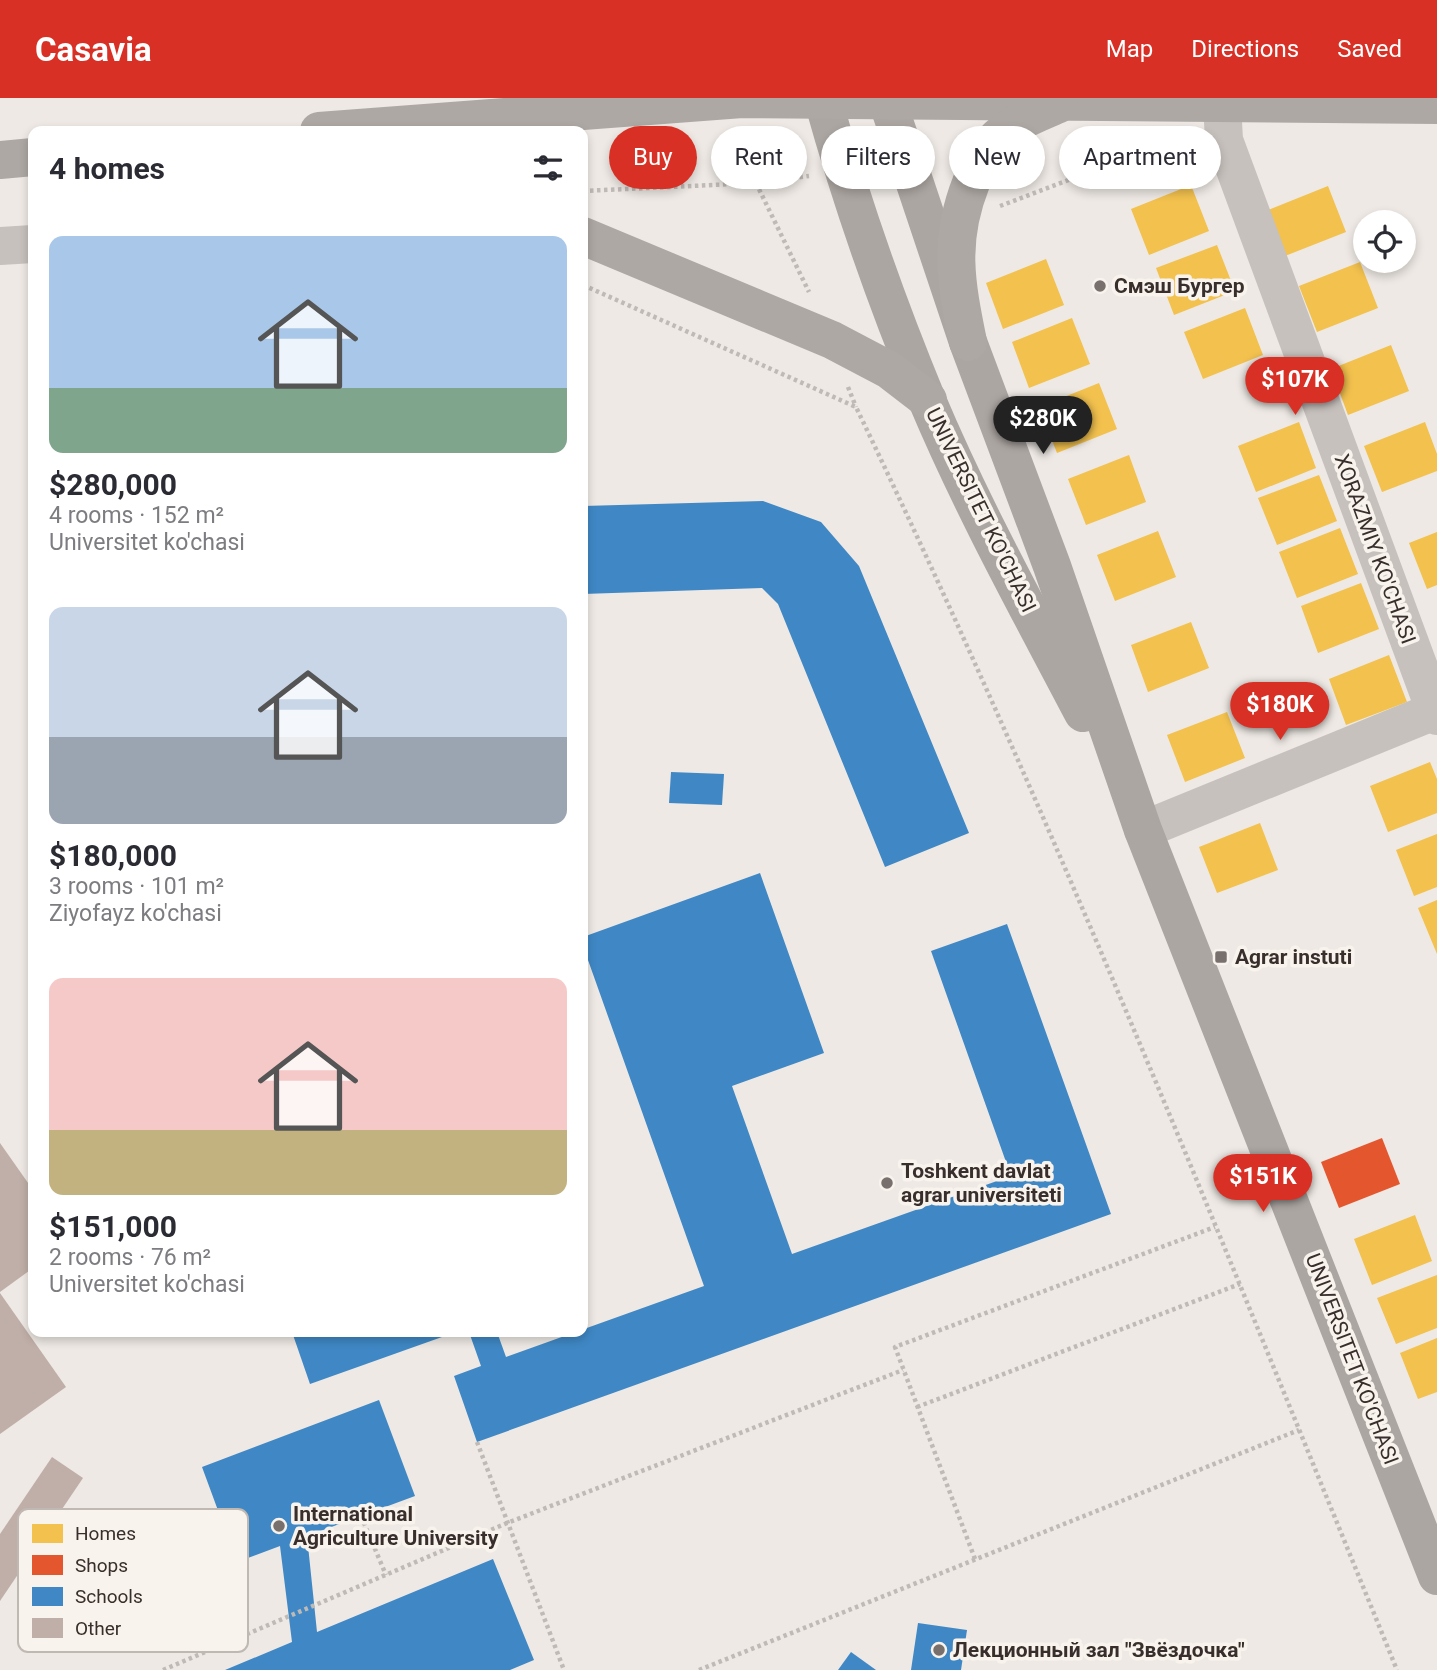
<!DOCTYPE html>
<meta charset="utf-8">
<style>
:root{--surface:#fff;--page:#f7f7f7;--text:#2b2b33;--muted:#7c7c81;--accent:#d93025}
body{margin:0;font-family:Roboto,sans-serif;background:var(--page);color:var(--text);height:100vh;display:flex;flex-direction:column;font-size:26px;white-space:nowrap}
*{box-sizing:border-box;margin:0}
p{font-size:23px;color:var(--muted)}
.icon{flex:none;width:38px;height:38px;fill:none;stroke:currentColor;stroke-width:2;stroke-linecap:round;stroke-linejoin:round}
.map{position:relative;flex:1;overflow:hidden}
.sheet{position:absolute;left:28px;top:28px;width:560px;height:1211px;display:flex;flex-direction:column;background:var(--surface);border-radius:14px;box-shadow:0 4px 10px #0003}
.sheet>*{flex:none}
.top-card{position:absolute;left:609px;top:28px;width:665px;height:63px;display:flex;gap:14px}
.buttons{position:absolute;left:1353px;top:112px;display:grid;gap:14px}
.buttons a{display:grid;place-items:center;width:63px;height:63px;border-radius:50%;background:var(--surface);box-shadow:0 4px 10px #0003;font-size:35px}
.price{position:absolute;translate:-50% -60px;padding:0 16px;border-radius:24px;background:var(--accent);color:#fff;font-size:23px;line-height:46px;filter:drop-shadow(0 2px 4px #0008)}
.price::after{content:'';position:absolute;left:50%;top:42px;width:21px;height:16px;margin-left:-10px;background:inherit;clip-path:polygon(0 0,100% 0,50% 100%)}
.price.on{background:#222;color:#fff}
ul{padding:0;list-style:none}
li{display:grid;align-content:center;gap:14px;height:371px;padding:0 21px}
li span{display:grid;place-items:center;height:217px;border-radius:14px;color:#555}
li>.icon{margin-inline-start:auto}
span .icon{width:126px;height:126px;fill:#fffc;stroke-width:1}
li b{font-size:30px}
h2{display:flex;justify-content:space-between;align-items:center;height:84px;padding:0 21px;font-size:30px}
.pill{padding:0 24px;border-radius:32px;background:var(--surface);box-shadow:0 4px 10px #0003;font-size:24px;line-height:63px}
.pill.on{background:var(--accent);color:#fff}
header{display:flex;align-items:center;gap:42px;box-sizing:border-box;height:98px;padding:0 35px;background:var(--accent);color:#fff}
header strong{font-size:33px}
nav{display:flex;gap:38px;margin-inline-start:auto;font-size:24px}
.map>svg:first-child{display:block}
.homes{fill:#f2c14e}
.shops{fill:#e4572e}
.schools{fill:#3f88c5}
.building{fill:#c0afa8}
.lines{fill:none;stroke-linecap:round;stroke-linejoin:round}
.path{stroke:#bfbab6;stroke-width:4.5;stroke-dasharray:3.5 3.5;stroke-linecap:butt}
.minor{stroke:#c7c1bd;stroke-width:38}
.major{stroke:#aca6a2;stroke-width:38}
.highway{stroke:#ada8a3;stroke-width:38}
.poi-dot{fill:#78706c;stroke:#f9f3ed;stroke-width:2.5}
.labels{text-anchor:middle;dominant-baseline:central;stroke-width:7;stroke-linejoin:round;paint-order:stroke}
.poi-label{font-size:21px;font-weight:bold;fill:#382f2c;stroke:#f9f3ed;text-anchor:start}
.street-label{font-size:21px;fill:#382f2c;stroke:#f9f3ed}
.key{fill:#f9f3ed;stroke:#bfb8b3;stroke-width:2}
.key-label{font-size:19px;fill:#382f2c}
</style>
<header>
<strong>Casavia</strong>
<nav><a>Map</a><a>Directions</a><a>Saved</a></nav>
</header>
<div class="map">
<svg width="1437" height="1572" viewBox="0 0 1437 1572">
<rect width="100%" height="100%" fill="#eee9e4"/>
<!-- homes -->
<g class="homes">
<polygon points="1191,87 1209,133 1149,157 1131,111"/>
<polygon points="1328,88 1346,134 1285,158 1268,112"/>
<polygon points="1217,147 1235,193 1174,217 1156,170"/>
<polygon points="1046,161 1064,207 1003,231 986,185"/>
<polygon points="1360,164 1378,210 1317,234 1299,188"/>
<polygon points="1245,210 1263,257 1203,281 1184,234"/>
<polygon points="1072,220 1090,266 1029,290 1012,244"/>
<polygon points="1391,247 1409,293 1348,317 1331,271"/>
<polygon points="1099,285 1117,331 1057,355 1039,309"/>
<polygon points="1299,324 1316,370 1256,394 1238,348"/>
<polygon points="1425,324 1437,356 1437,373 1382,394 1364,348"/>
<polygon points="1129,357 1146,404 1086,427 1068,381"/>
<polygon points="1319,377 1337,423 1277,447 1258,400"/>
<polygon points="1340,430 1358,476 1297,500 1279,454"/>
<polygon points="1158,433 1176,479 1115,503 1097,457"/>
<polygon points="1437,434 1437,487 1427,491 1409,445"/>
<polygon points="1361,485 1379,531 1318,555 1301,508"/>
<polygon points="1191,524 1209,570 1148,594 1131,547"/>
<polygon points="1389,557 1407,604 1346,627 1329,581"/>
<polygon points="1227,614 1245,660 1185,684 1167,637"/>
<polygon points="1430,664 1437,681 1437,715 1388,734 1370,688"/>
<polygon points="1260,725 1278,772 1217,795 1199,749"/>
<polygon points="1437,736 1437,789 1414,798 1396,752"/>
<polygon points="1437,802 1437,856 1418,810"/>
<polygon points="1415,1117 1432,1163 1372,1187 1354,1141"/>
<polygon points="1437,1177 1437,1230 1396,1246 1377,1200"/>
<polygon points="1437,1240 1437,1294 1418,1301 1400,1255"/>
</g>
<!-- shops -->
<polygon class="shops" points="1382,1040 1400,1086 1339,1110 1321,1064"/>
<!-- schools -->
<g class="schools">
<polygon points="763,403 821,424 859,468 969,735 885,769 778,506 762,490 583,496 583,408"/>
<polygon points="671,674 724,676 722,707 669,705"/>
<polygon points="760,775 824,955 732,988 792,1156 1011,1078 931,853 1007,826 1111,1116 477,1344 454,1278 481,1268 469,1234 497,1234 506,1259 704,1188 583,848 583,839"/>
<polygon points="292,1234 456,1234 310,1286"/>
<polygon points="379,1302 415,1398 307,1438 317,1534 493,1461 534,1562 510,1572 225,1572 292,1544 280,1448 237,1464 202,1369"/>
<polygon points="918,1525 967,1532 961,1572 911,1572"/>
<polygon points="851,1554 876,1572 838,1572"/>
</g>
<!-- building -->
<g class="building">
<polygon points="0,1045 33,1092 33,1170 0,1194"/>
<polygon points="0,1195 66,1289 0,1336"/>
<polygon points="52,1359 83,1380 0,1503 0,1436"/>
</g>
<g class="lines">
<!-- path -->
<g class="path">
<polyline points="756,85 809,194"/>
<polyline points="583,93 756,85 809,78"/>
<polyline points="1000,108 1087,75 1192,50"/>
<path d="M583 187 856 309C1054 722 1224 1148 1397 1572"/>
<polyline points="848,289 856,309"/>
<polyline points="917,1309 1240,1186"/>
<polyline points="477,1344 564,1572"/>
<polyline points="361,1418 386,1477"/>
<polyline points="975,1461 895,1249 1215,1129"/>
<polyline points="163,1572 507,1425 903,1272"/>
<polyline points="699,1572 1299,1332"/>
</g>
<!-- minor -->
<g class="minor">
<polyline points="1222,5 1224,42 1437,618"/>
<polyline points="0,148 33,146"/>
<polyline points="1143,732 1437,612"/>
</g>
<!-- major -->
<g class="major">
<path d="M823 2C851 103 887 205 927 302 972 409 1029 512 1083 615"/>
<polyline points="887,2 968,244 1052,468 1143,732 1437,1478"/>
</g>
<!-- highway -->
<g class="highway">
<polyline points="319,33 742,1 1437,7"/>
<polyline points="0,62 33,59"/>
<polyline points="583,138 832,242 889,272 928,302"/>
<path d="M968 244C956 185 948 143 971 85 977 68 984 52 998 39 1014 24 1039 15 1059 6"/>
</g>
</g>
<!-- markers -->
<g class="poi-dot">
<circle cx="1100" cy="188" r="7"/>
<rect x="1214" y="852" width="14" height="14" rx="3.5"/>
<circle cx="887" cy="1085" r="7"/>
<circle cx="279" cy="1428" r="7"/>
<circle cx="939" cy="1552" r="7"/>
</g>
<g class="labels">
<!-- poi labels -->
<g class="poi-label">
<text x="1114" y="188">Смэш Бургер</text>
<text x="1235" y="859">Agrar instuti</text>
<text x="901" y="1073">Toshkent davlat<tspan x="901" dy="24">agrar universiteti</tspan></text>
<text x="293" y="1416">International<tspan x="293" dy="24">Agriculture University</tspan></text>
<text x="953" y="1552">Лекционный зал "Звёздочка"</text>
</g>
<!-- street labels -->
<g class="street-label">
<text transform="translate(981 412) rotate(64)">UNIVERSITET KO'CHASI</text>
<text transform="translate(1375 451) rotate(70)">XORAZMIY KO'CHASI</text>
<text transform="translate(1352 1261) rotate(69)">UNIVERSITET KO'CHASI</text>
</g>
</g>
<!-- legend -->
<rect x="18" y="1411" width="230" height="143" rx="10" class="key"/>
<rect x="32" y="1426" width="31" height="19" fill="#f2c14e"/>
<rect x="32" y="1457" width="31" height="20" fill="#e4572e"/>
<rect x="32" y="1489" width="31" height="19" fill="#3f88c5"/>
<rect x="32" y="1520" width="31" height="20" fill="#c0afa8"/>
<g class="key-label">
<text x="75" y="1442">Homes</text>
<text x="75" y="1474">Shops</text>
<text x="75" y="1505">Schools</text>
<text x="75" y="1537">Other</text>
</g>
</svg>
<div class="buttons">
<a><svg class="icon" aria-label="locate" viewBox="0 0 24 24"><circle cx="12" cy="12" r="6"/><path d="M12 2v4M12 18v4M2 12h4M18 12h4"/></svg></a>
</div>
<b class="price" style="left:1295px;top:319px">$107K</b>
<b class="price on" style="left:1043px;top:358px">$280K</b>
<b class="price" style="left:1280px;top:644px">$180K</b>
<b class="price" style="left:1263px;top:1116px">$151K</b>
<div class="top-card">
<a class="pill on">Buy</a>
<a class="pill">Rent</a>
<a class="pill">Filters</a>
<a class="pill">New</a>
<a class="pill">Apartment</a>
</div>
<section class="sheet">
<h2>4 homes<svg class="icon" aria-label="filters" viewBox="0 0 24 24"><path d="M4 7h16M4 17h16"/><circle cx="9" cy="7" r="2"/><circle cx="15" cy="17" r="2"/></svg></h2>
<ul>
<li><span style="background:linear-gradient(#a9c7e8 70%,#7fa58c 0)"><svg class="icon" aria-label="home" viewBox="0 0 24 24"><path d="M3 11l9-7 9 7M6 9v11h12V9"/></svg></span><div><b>$280,000</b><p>4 rooms · 152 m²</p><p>Universitet ko'chasi</p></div></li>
<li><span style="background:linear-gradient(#c9d6e8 60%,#9aa5b1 0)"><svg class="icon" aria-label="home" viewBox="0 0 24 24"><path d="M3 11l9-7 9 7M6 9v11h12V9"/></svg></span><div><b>$180,000</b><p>3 rooms · 101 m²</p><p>Ziyofayz ko'chasi</p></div></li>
<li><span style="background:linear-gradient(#f6c9c9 70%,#c2b280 0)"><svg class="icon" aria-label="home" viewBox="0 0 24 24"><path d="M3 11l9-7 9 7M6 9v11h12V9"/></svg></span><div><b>$151,000</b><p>2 rooms · 76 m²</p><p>Universitet ko'chasi</p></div></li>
</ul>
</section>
</div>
